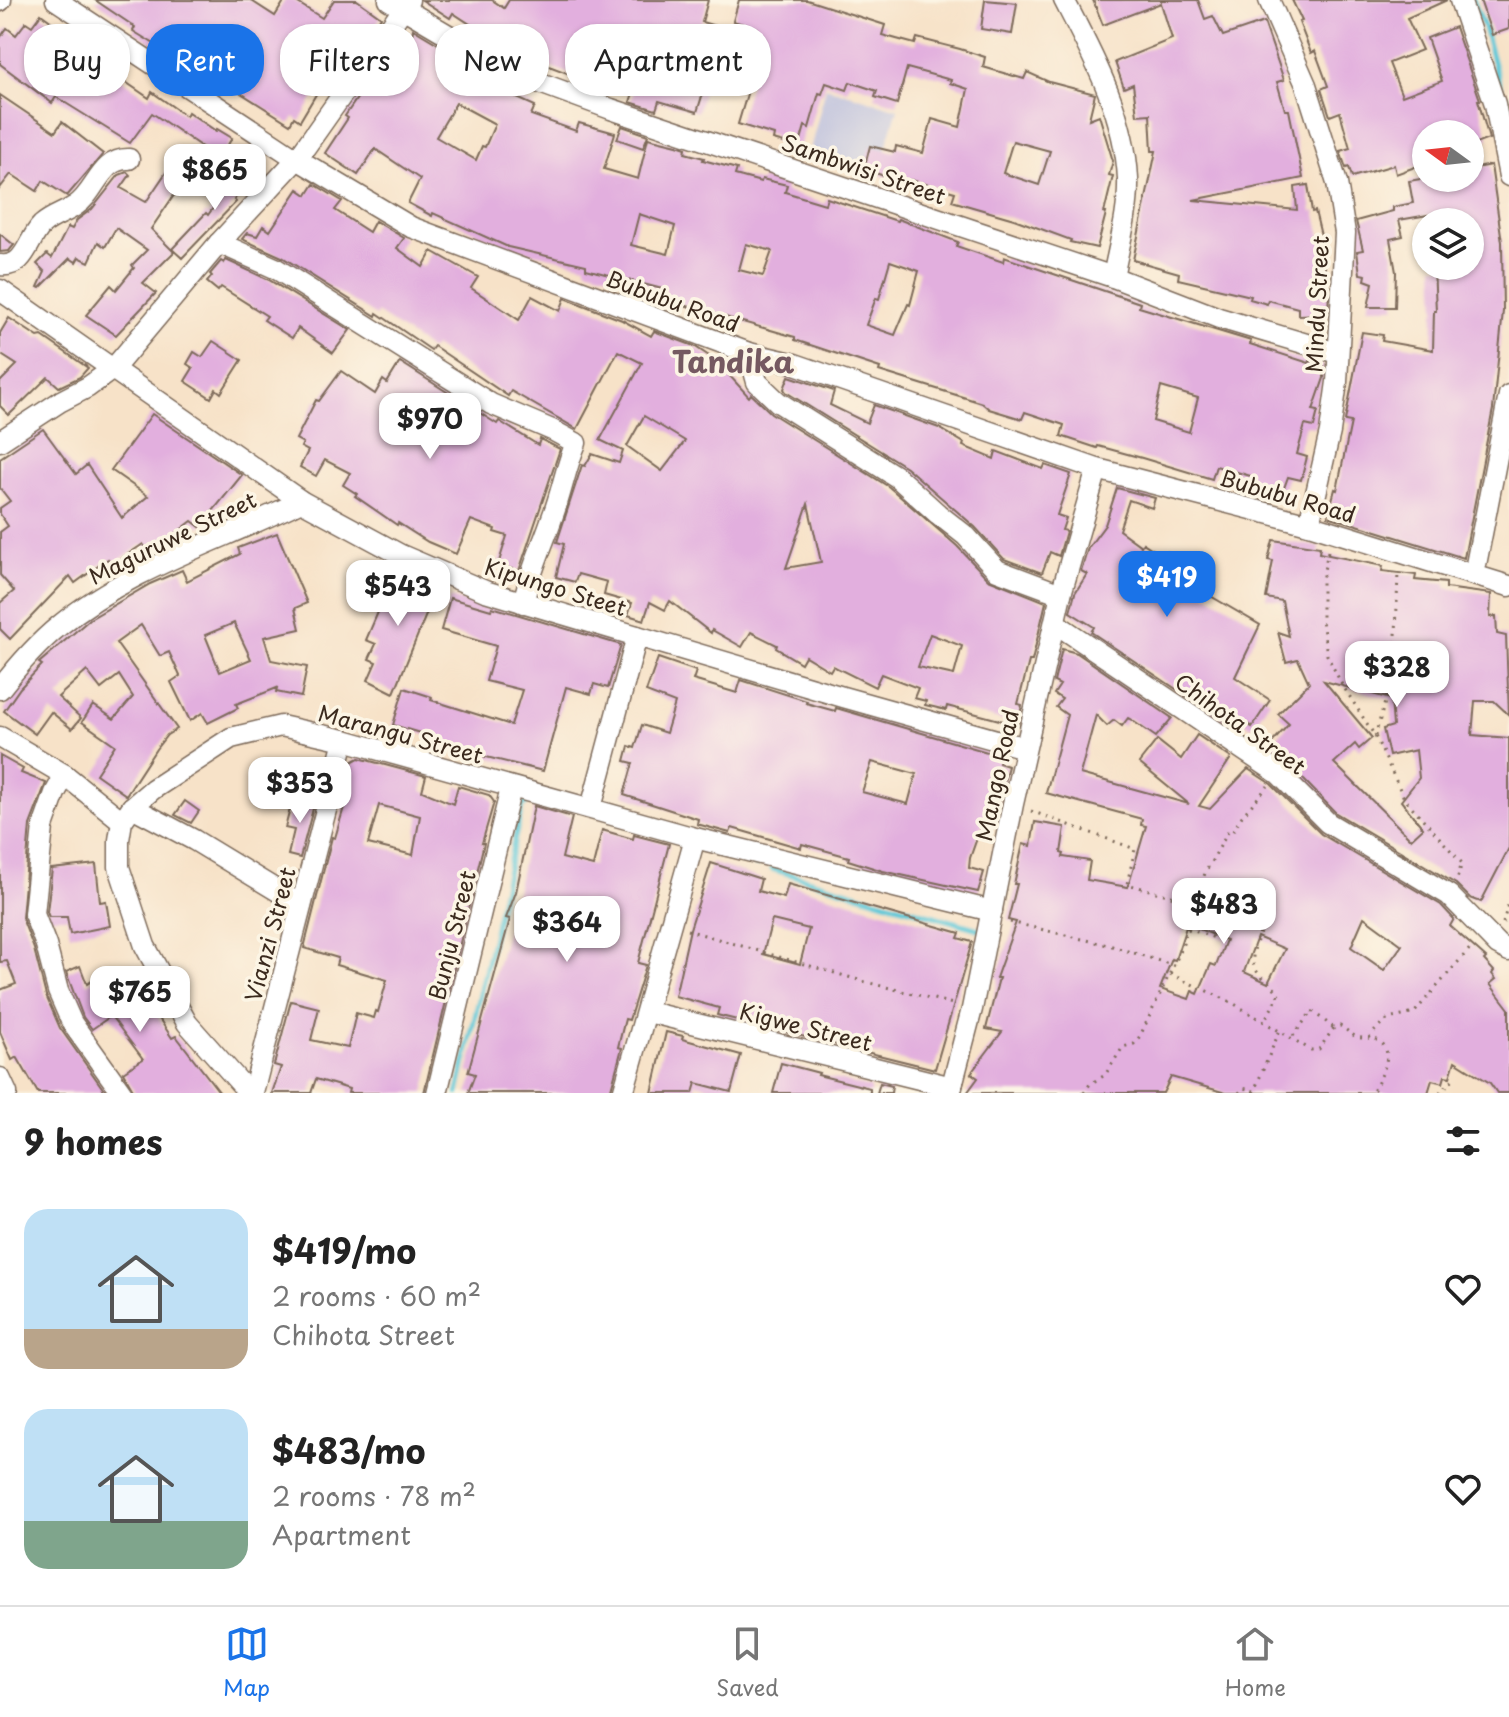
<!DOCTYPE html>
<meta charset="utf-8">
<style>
:root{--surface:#fff;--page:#f6f6f6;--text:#222;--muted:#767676;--line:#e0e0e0;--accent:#1a73e8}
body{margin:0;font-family:"Playpen Sans",sans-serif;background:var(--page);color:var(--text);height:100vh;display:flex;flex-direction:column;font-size:30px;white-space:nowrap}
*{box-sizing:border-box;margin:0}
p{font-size:26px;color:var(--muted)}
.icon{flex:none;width:44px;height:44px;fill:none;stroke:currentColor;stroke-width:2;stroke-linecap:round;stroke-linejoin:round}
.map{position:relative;height:1093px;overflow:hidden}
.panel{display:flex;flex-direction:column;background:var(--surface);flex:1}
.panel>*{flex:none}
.top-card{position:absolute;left:24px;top:24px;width:800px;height:72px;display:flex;gap:16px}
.needle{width:52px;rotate:285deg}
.controls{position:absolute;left:1412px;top:120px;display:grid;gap:16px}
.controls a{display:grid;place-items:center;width:72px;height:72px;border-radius:50%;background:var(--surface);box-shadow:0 2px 6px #0004;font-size:40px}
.price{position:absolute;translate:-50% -68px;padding:0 18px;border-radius:16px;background:#fff;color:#222;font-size:26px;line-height:52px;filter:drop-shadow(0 2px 4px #0008)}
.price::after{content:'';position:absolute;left:50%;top:48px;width:24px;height:18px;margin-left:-12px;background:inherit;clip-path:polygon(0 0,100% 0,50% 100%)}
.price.selected{background:var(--accent);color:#fff}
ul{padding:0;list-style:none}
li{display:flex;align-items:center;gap:24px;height:200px;padding:0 24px}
li span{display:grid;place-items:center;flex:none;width:224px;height:160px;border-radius:24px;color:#555}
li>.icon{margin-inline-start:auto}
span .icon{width:96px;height:96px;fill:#fffc;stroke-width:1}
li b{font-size:34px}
h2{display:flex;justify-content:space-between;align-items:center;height:96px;padding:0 24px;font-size:34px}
.tag{padding:0 28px;border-radius:32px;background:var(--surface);box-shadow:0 2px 6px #0004;font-size:28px;line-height:72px}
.tag.selected{background:var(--accent);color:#fff}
.tabs{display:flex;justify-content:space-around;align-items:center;height:112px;border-top:2px solid var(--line);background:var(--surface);font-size:22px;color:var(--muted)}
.tabs a{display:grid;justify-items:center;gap:4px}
.tabs .selected{color:var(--accent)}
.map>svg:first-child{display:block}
.industrial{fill:#c0c2dd}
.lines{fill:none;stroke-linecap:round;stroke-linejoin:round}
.stream{stroke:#5ec9d9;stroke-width:5}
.building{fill:#e2afde;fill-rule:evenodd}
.minor-casing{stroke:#7d6a5a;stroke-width:23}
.path{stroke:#7d6a5a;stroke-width:3;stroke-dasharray:2 6;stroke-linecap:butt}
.minor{stroke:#fff;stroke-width:20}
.labels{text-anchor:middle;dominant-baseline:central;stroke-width:7;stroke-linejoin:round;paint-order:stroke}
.street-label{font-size:22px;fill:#3b2a1e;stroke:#fcf5e5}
.district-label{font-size:30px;font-weight:bold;fill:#755961;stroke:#fcf5e5}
</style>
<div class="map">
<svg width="1509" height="1093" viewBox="0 0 1509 1093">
<rect width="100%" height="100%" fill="#fcf5e5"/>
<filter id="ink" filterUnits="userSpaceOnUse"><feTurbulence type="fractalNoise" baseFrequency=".0125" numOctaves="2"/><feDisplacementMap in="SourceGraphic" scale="16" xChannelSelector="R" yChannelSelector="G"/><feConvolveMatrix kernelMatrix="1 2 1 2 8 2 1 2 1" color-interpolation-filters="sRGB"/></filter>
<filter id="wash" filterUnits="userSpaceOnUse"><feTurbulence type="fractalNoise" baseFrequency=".006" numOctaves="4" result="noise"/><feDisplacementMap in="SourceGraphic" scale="32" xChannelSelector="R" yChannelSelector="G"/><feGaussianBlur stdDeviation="1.8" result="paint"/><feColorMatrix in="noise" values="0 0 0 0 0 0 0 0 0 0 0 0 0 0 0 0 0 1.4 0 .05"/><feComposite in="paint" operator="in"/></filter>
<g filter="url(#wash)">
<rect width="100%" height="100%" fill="#f7e2c8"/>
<!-- industrial -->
<polygon class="industrial" points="826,87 898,109 877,175 809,154"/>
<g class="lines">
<!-- stream -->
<g class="stream">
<polyline points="1473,0 1484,27 1501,91"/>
<polyline points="735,858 758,865"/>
<polyline points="772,869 982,930"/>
<polyline points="458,1093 522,806 532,799"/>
</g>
</g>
<g id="blocks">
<!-- building -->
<g class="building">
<polygon points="95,0 250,0 275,16 285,0 293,0 322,18 334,0 357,0 381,17 343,72 335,81 327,76 300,121 294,117 290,124 198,66 196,69 146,39 133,31 135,27"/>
<path d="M422 0H492L504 8 509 0H708L702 22 725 29 719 48 748 57 757 28 733 21 739 0H807L885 25 882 35 915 44 917 38 960 49 985 57 983 67 1024 79 1027 72 1049 82 1095 94 1089 119 1099 115 1113 161 1109 175 1113 176 1104 213H1106L1097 248 1070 242 1071 240 1014 219 952 201 955 192 911 180 910 185 864 169 870 146 895 152 896 146 923 153 932 119 960 127 968 89 950 83 951 80 907 68 897 104 875 97 877 91 850 82 847 90 826 83 822 94 819 93 809 128 805 126 799 147 773 140 774 135 738 124 750 84 710 71 697 112 659 101 656 110 630 102 633 93 629 91 576 74 575 76 541 63 542 61 496 41 453 13 450 18ZM1013 141 1050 151 1039 185 1003 173Z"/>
<polygon points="985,0 1017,3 1012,34 981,29"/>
<polygon points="1093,0 1198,0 1205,19 1213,16 1223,36 1264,22 1284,80 1277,82 1285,110 1289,110 1303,178 1193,200 1297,210 1295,187 1308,185 1312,212 1315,211 1325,252 1325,288 1329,288 1328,314 1298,315 1298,308 1268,300 1267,304 1250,299 1251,296 1178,279 1179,273 1133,260 1156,151 1152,151 1150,114 1137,115 1133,84 1124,88 1115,62 1172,39 1161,3 1103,25"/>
<polygon points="1292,0 1447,0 1407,18 1422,50 1389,63 1402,96 1442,81 1427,38 1455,27 1480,100 1478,100 1489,139 1470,146 1470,134 1426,134 1426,163 1396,174 1394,165 1352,177 1349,167 1346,168 1340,151 1350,148 1340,112 1330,116 1321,89 1328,86 1315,51 1311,53 1299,22 1302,21"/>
<polygon points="1480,0 1509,0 1509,29 1492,35"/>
<polygon points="41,14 71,36 68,40 76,48 149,98 152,92 186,116 188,112 216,131 217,129 232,138 221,156 215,156 152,113 130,143 56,97 52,103 0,64 0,38 7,28 16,35 26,22 32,26"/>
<path d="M413 29 443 47 439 53 474 73 475 70 519 94 517 98 535 106 531 115 576 131 579 123 615 133 604 169 638 179 648 138 677 145 686 148 685 153 704 158 703 160 737 169 735 175 761 182 762 179 787 185 785 192 825 204 827 198 897 221 898 219 958 242 956 246 1003 262 1004 257 1030 266 1140 303 1139 307 1251 341 1250 344 1309 363 1310 361 1324 366V378L1313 410 1318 411 1314 427 1305 425 1297 454 1307 457 1301 480 1288 477 1280 499 1250 488 1254 477 1216 466 1212 479 1142 458 1098 446 1097 448 1061 436 1064 425 1025 412 1022 419 989 409 982 403 879 371 880 368 795 340V337L663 299 666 290 586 269V265L508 247 433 213 432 216 408 203 420 179 375 149 358 175 325 153 348 118 345 116 392 47 396 50 401 40 412 37ZM456 103 495 124 485 147 482 146 476 160 436 137ZM639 214 675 226 668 254 631 245ZM746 244 772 251 763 276 739 270ZM890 261 919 271 910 305 908 304 895 335 866 325 876 298 879 299ZM1161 387 1198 398 1189 432 1153 421Z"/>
<polygon points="0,95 55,132 62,122 103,154 67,196 43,181 37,191 11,174 0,188"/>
<polygon points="622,126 648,135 643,148 617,139"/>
<polygon points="246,162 256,169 234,200 236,202 182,258 172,249 206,213 208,215"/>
<polygon points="1491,165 1502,242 1503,311 1493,409 1464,558 1328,516 1335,489 1337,490 1351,422 1345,421 1362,332 1383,335 1382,341 1433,350 1434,311 1436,311 1434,266 1470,266 1470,222 1429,222 1428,215 1399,220 1403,236 1390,239 1396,272 1395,307 1368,307 1373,283 1365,280 1366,275 1360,274 1357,251 1363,250 1356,221 1393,211 1393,207 1413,203 1409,181 1426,178 1470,178 1470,169"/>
<polygon points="167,171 183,182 151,229 174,252 143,283 156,293 116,335 86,315 111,285 116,290 134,268 132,265 147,250 116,228 105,247 98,242 89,262 79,257 76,262 70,258 40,288 38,287 45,272 37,264 47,254 52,258 68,227 72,229 77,220 92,209 119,175 127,172 130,175 121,188 146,202"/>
<path d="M314 184 342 201 335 210 369 232 375 221 404 238 397 248 423 267 432 251 478 277 471 288 519 320 532 296 560 311 565 298 622 320 651 336 654 331 694 346 712 358 710 362 729 375 749 397 751 394 771 413 889 487 957 546 988 579 1046 602 1032 661H1029L1018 704 1022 705 1018 725 947 706 946 710 925 705 926 701 914 698 918 688 881 674 875 687 833 666 830 671 805 656 801 663 776 648 777 645 751 632 742 647 712 630 711 633 670 601 665 610 650 602 644 620 628 615 632 603 604 595 607 582 578 574 575 582 556 577 564 544 557 542 582 465 585 466 592 454 619 463 623 451 600 440 642 363 618 351 577 429 511 391 508 396 434 346 431 350 377 313 376 316 282 257 242 239 247 233 257 236 263 226 270 231 298 189 307 195ZM644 416 685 441 662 471 627 446ZM808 504 821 562 786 568ZM930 634 962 646 954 675 918 667Z"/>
<polygon points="0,234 14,245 9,251 0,252"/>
<polygon points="226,260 269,280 350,330 333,353 298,328 292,338 264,320 267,316 221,287 218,291 207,282 212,276 210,274 221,261 224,263"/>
<polygon points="9,318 38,337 42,336 88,368 80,377 59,387 48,377 9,415 0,406 0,382 17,365 0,354 0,333"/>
<polygon points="213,341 242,360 221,393 216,389 211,398 185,381 193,368 187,364 194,352 202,357"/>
<polygon points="400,362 497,424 499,421 538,445 540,439 560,449 519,571 498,565 507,536 494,532 495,529 471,520 456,554 428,542 398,523 397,525 355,496 357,494 343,485 350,473 325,460 316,476 300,467 308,451 301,447 303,443 296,439 316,400 319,401 341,371 375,394 383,380 387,383"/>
<polygon points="789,376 834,391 830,405 867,423 874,405 939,428 964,443 963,446 994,459 996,451 1043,469 1045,465 1071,474 1057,515 1066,518 1062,530 1066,531 1059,556 1050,552 1042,573 1004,559 975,527 906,467 786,392 784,389"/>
<polygon points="152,414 242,475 200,527 192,521 150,553 143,544 112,565 108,559 75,583 70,576 10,639 0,629 0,603 14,591 0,575 0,532 8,526 0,514 0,508 10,501 0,488 0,458 43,429 76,474 87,465 122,518 148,496 111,470"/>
<polygon points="1117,488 1155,498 1152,508 1129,500 1119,530 1141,546 1143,543 1166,558 1168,552 1193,564 1195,560 1208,566 1199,585 1190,584 1260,625 1235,677 1270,700 1252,727 1232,714 1227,723 1091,632 1094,627 1070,612 1075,593 1087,574 1081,571 1088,548 1105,525"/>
<path d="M277 533 307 603 295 608 300 629 264 637 271 660 307 667 301 697 276 692 277 688 236 704 238 708 208 723 202 713 190 721 171 682 180 676 169 652 160 656 141 625 116 643 177 729 167 735 156 749 126 795 96 774 115 745 82 722 93 705 114 719 133 697 119 675 101 689 87 671 58 697 81 718 72 729 51 712 35 734 4 711 20 688 42 665 39 663 90 619 150 584 182 570 187 581 240 554 238 548ZM234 623 251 659 220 672 205 635Z"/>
<path d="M1273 540 1320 547 1319 553 1383 566 1382 571 1416 575 1415 580 1446 583V588L1491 594 1490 617 1496 616 1497 634 1506 636 1509 715 1494 701H1475L1472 735 1509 738V848L1481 902 1470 898 1456 884 1336 813 1270 745 1289 724 1278 714 1309 683 1298 659 1286 662 1278 632 1289 636 1282 601 1266 598 1273 561 1268 560ZM1324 681 1391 699 1393 726 1383 729 1389 756 1416 750 1419 778 1401 801 1423 828 1411 839 1334 763 1355 744 1359 749 1372 738Z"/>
<polygon points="396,570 427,584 425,590 435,593 394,693 368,680 376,662 369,659 376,644 366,640"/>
<polygon points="450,598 491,610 492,607 621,645 608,688 594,684 591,694 566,687 543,771 470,753 471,751 429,739 430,736 393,725 404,688 432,697 431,700 511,725 522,690 486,681 496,646 441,630"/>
<path d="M1062 649 1077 653 1172 718 1156 737 1130 719 1128 718 1122 726 1114 720 1107 726 1096 715 1080 774 1189 804 1139 763 1157 740 1181 759 1197 735 1231 758 1199 806 1210 809 1248 769 1271 784 1321 834 1441 905 1454 919 1450 926 1486 958 1484 960 1494 971 1492 974 1496 979 1490 984 1509 1009V1093H1497L1490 1083 1455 1061 1450 1077 1445 1076 1443 1083 1432 1080 1428 1093H1226L1171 1077 1163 1093H967L978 1078 971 1073 1002 1032 986 1029 999 978H996L1016 922 1008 920 1017 884H1014L1023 844 1031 846 1035 822 1065 827 1061 853 1064 854 1063 857 1090 861 1087 880 1128 887 1146 826 1141 825 1142 819 1046 793 1067 715 1056 707 1062 699 1054 694 1060 685 1054 682ZM1364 917 1402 945 1384 970 1351 947ZM1187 924 1226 940 1216 966 1211 964 1198 994 1192 991 1189 999 1160 989 1172 959 1175 960ZM1257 937 1285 949 1268 983 1244 972Z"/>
<path d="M658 658 696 671 693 680 737 693 741 680 807 701 806 703 835 711 836 708 1001 756 999 763 1008 766 992 827 982 824 970 858 969 868 984 872 978 892 883 871 848 860 849 857 802 844 801 848 732 828 730 833 697 824 698 819 624 795 633 763 625 761 629 746 635 748 642 725 666 733 675 703 646 692ZM872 762 916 774 908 804 862 792Z"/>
<polygon points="0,756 23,769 21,773 46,783 30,825 22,918 34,949 46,996 60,1028 106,1093 38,1093 17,1057 12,1060 0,1032 0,990 16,984 7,961 0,962"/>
<path d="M359 758 426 776 422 791 453 804 458 786 489 795 494 802 482 843H484L424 1093H348L349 1089 316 1079 311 1093H272L281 1067 274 1065 291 1001 319 1008 311 1040 348 1048 356 1013 374 1018 376 1011 378 1012 387 980 336 965 338 958 304 948 332 837 335 838 347 797 343 796 352 762ZM379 805 420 816 413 855 368 844Z"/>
<polygon points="303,794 316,797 300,858 288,855 294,830 285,828 290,809 299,812"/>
<polygon points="185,801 199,811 191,823 175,815"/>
<polygon points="534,806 572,817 562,858 593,866 602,830 633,839 634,835 669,844 638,963 646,965 629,1020 625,1019 618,1047 622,1048 610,1093 468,1093 475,1074 468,1072 510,919 506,918 516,892"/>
<path d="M711 863 761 879 758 891 784 898 788 884 960 933 958 938 972 942 935 1069 717 1015 719 1008 675 996 690 929ZM772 920 809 929 800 964 763 954Z"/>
<polygon points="96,864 100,902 106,901 110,926 70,934 67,917 49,917 47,912 52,869"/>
<polygon points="80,966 87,984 106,972 112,981 129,969 134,977 138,974 153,996 148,998 154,1007 152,1008 172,1038 176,1036 220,1093 135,1093 123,1072 143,1059 111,1016 92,1029 83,1017 66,972"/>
<polygon points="666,1032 683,1036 682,1039 741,1055 731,1092 696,1083 693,1093 652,1093"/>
<polygon points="781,1063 819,1073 818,1075 870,1088 870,1093 773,1093"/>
<polygon points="880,1083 892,1086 891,1093 877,1093"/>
</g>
</g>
</g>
<g filter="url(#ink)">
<use href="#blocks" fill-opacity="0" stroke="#7d6a5a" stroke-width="2"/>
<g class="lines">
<defs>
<g id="minor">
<polyline points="56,0 297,159 411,227 749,353 792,363 1097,469 1309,524 1509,586"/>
<polyline points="389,0 513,73 611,109 1113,277 1219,318 1337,353"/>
<path d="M1064 0C1093 56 1125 114 1128 179 1129 212 1119 245 1113 277"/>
<polyline points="1269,0 1306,85 1337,183 1345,233 1337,382 1330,432 1309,524"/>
<polyline points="1460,0 1495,104 1509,176"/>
<polyline points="0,1 1,0"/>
<path d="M219 243 275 268 491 404 552 430 576 443C566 466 562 491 553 515 543 545 530 572 523 603"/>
<path d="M0 265C26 268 27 240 42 225 52 216 65 213 75 206 96 193 100 158 129 159"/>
<polyline points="0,290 301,501 401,555 485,591 843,697 1025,748"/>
<polyline points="749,353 757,382 778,402 897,477 938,514 966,536 997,570 1061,594"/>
<polyline points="0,441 61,401 88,387 114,368 219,243 297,159 409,0"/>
<polyline points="1474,575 1509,395"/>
<polyline points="1055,623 1279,774 1328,823 1449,895 1498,945 1509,951"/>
<path d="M0 689C17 667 37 644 59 626 129 568 221 541 301 501"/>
<polyline points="0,737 65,775 122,821"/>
<polyline points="65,775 55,793 43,827 34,914 46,945 58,991 72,1023 122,1093"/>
<polyline points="132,807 194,840 301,905"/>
<polyline points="591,808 637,636"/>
<polyline points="648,1012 952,1087"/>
<polyline points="0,1078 7,1093"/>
<polyline points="249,1093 187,1023 145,946 119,867 119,840 122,821 132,807 153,789 231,738 281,726 344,740 695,838 992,911"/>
<polyline points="253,1093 344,740"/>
<polyline points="437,1093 511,788"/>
<polyline points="623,1093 695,838"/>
<polyline points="950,1093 972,1009 1013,804 1061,594 1097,469"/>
</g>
</defs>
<!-- minor casing -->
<use href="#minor" class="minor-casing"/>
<!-- path -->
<g class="path">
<polyline points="1328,551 1322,580 1322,620 1327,655 1341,683 1375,736 1404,798 1462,863 1457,879"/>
<polyline points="1375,736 1395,668 1398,571"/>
<polyline points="1031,811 1135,849 1127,884 1193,902"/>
<polyline points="1010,922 1112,946 1172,965"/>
<polyline points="1503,923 1509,900"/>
<path d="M1188 929 1215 938 1219 936 1233 911 1263 923C1260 935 1252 949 1253 961 1253 976 1275 982 1279 996L1264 1021"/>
<polyline points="687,930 862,981 953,1004"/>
<path d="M1170 974 1231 1002 1311 1050 1319 1049 1334 1028 1340 1026C1346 1029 1351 1035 1357 1037 1364 1039 1370 1037 1377 1040 1398 1050 1380 1078 1372 1093"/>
<polyline points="1293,1036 1312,1011 1334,1028"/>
<path d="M1369 1038C1389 1013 1387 1021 1414 1013L1472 946"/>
<polyline points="1084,1093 1090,1084 1105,1075 1123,1047 1134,1044 1140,1036 1181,950 1205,873 1228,832 1232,833 1242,816 1268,786"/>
<polyline points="1239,1093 1243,1088 1254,1091 1280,1030"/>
<polyline points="1440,1093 1456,1076"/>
</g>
<!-- minor -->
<use href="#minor" class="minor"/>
</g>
</g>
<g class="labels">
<!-- street labels -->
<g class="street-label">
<text transform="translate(864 168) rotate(19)">Sambwisi Street</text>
<text transform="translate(673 300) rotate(20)">Bububu Road</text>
<text transform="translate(1316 304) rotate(-87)">Mindu Street</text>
<text transform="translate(1288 495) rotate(16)">Bububu Road</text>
<text transform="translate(172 537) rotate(-26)">Maguruwe Street</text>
<text transform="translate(556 586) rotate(17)">Kipungo Steet</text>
<text transform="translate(1241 723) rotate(36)">Chihota Street</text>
<text transform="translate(401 733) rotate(15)">Marangu Street</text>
<text transform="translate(996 775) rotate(-78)">Mango Road</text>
<text transform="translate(269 934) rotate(-75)">Vianzi Street</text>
<text transform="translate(451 935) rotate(-76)">Bunju Street</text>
<text transform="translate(806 1026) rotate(14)">Kigwe Street</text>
</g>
<!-- district labels -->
<g class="district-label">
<text x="733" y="360">Tandika</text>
</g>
</g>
</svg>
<div class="controls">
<a><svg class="needle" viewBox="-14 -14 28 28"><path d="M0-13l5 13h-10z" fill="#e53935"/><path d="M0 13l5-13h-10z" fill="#767676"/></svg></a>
<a><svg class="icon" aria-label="layers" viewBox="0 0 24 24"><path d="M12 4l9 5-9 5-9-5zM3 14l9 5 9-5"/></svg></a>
</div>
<b class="price" style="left:215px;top:212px">$865</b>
<b class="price" style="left:430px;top:461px">$970</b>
<b class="price selected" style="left:1167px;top:619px">$419</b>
<b class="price" style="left:398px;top:628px">$543</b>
<b class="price" style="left:1397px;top:709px">$328</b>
<b class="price" style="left:300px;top:825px">$353</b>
<b class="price" style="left:1224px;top:946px">$483</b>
<b class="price" style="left:567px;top:964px">$364</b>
<b class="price" style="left:140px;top:1034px">$765</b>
<div class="top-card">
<a class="tag">Buy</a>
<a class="tag selected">Rent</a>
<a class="tag">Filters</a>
<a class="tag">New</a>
<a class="tag">Apartment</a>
</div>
</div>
<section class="panel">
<h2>9 homes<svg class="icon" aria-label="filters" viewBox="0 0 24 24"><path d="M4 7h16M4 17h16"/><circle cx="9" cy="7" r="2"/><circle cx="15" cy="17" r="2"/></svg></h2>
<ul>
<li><span style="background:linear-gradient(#bfe0f5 75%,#b9a48a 0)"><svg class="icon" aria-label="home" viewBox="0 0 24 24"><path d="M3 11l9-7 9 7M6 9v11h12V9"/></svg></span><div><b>$419/mo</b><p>2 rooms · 60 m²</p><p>Chihota Street</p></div><svg class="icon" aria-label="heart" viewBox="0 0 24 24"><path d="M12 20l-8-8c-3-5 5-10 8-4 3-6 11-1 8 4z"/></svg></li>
<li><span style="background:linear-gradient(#bfe0f5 70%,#7fa58c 0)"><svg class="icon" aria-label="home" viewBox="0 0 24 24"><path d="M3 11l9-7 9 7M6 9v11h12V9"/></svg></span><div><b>$483/mo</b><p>2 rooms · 78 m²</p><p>Apartment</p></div><svg class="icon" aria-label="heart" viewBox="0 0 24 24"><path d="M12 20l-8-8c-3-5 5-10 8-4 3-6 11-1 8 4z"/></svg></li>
</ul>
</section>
<nav class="tabs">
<a class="selected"><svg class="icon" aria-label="map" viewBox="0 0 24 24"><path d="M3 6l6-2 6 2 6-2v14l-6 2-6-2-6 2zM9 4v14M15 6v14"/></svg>Map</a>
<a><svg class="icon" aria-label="saved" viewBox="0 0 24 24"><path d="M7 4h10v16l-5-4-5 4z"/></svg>Saved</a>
<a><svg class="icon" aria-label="home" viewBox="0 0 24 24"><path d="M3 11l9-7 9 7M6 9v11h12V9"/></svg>Home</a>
</nav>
